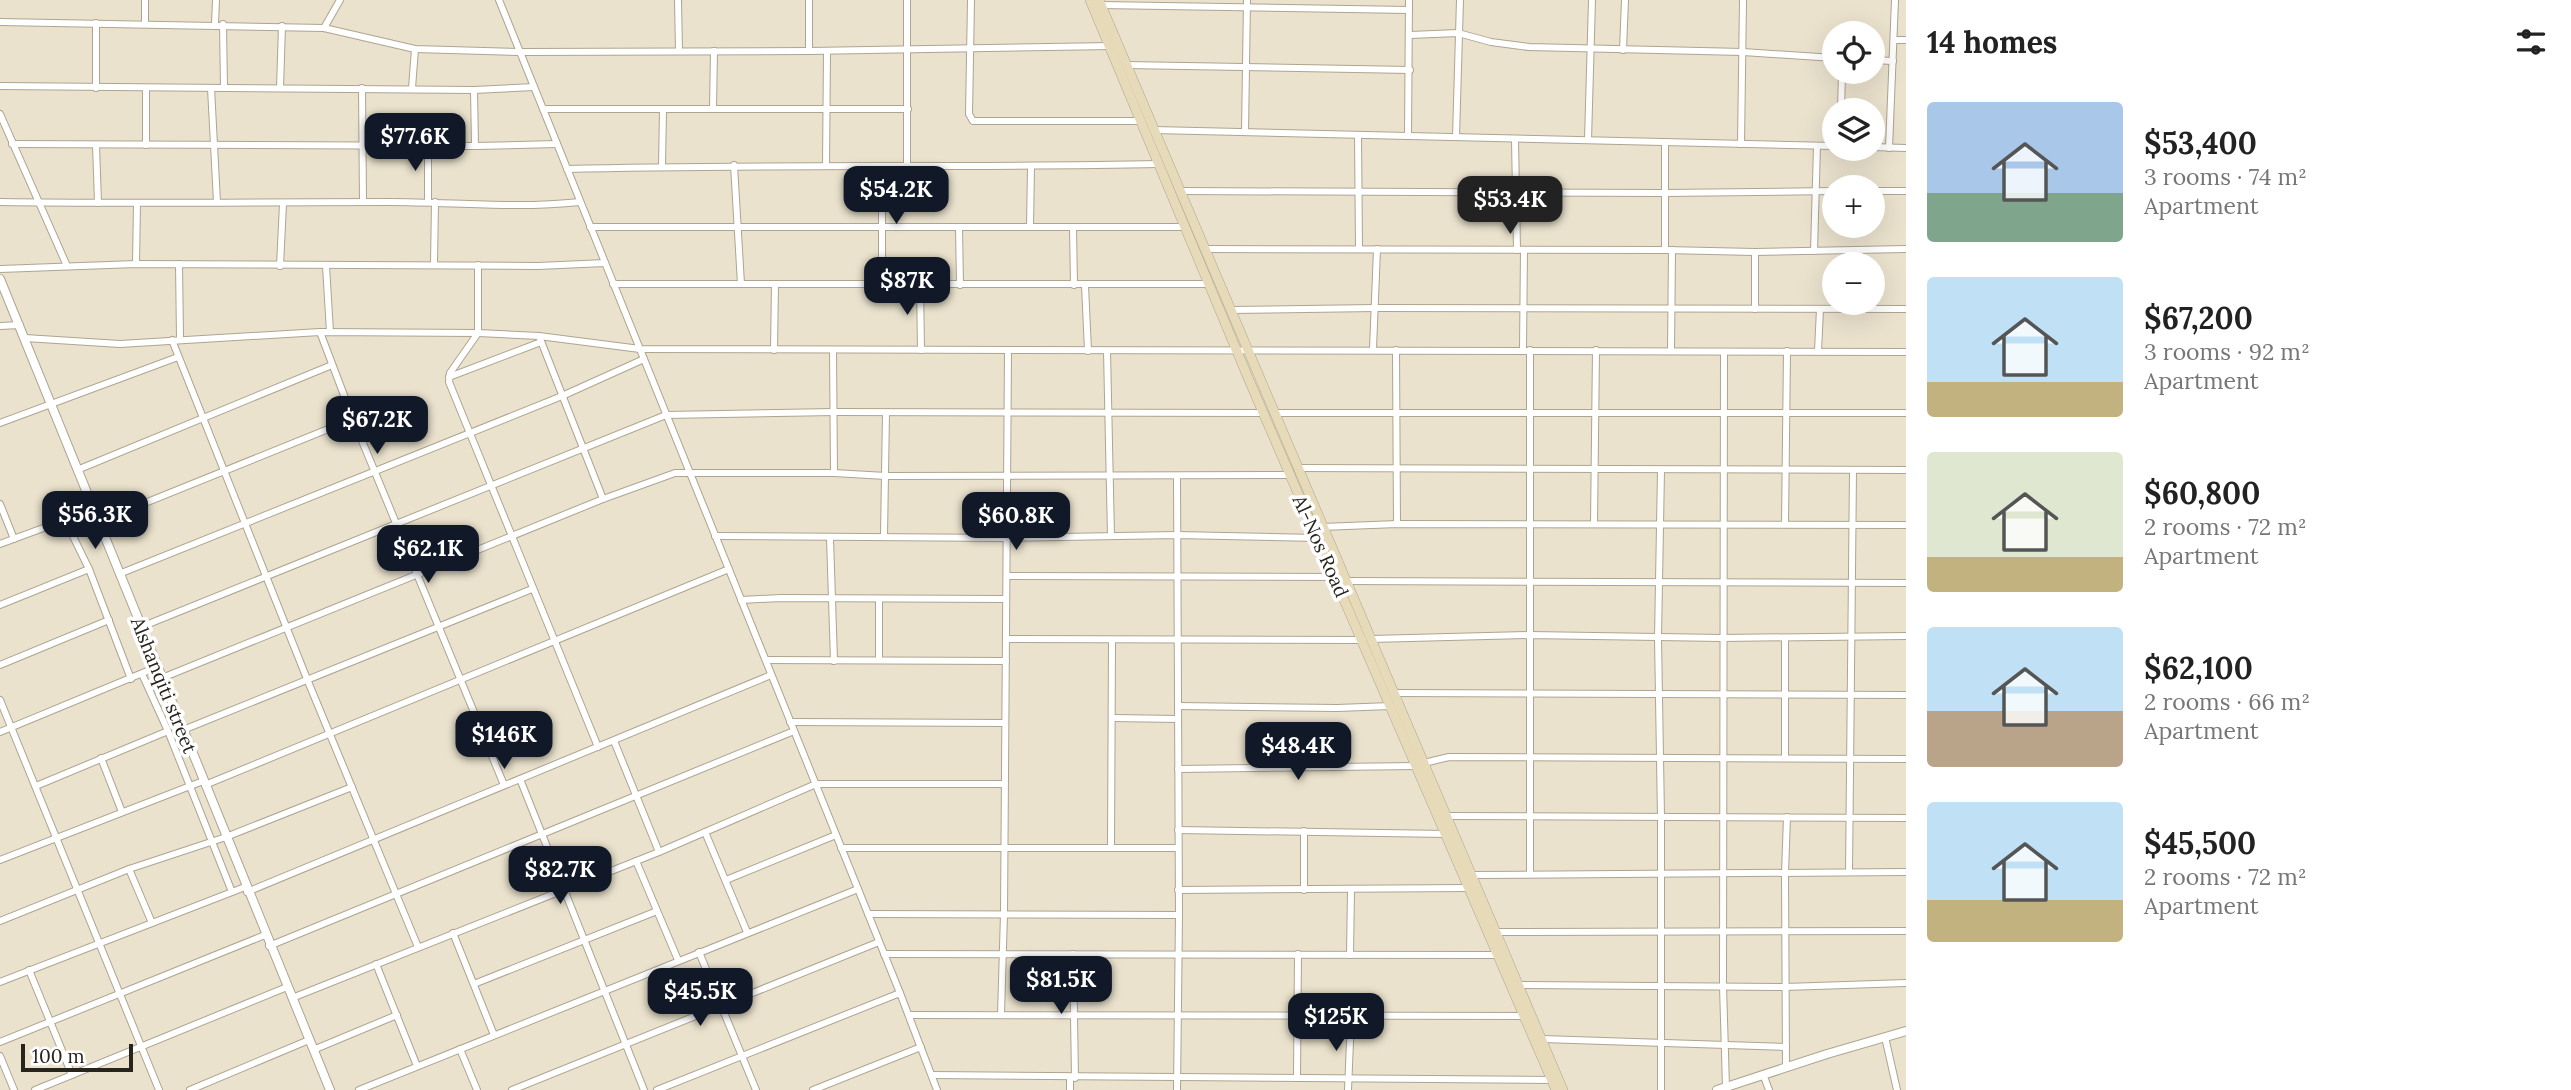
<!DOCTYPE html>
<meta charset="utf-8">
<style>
:root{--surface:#fff;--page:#f6f6f6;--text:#222;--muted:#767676;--accent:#111827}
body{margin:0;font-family:Lora,serif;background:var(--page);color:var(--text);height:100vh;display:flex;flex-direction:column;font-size:26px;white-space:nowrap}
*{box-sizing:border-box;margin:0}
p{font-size:23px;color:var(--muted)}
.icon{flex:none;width:38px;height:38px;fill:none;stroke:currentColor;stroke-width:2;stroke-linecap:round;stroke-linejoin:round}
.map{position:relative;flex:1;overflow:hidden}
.sheet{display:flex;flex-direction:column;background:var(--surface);width:665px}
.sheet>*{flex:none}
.fabs{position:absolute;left:1822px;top:21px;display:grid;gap:14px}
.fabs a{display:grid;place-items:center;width:63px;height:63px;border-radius:50%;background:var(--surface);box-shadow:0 7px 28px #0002;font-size:35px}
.scale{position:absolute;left:21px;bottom:18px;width:112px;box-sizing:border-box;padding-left:7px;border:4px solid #27241c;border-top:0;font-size:19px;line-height:24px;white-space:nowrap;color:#27241c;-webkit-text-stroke:5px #fff;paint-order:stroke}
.price{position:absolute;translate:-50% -60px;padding:0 16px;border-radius:14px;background:var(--accent);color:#fff;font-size:23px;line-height:46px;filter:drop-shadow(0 2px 4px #0008)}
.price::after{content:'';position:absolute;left:50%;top:42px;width:21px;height:16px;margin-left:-10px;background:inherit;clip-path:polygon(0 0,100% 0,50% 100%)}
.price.active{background:#222;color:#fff}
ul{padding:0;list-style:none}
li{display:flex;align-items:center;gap:21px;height:175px;padding:0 21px}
li span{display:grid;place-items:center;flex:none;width:196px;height:140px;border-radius:7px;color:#555}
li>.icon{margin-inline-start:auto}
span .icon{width:84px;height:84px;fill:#fffc;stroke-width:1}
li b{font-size:30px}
h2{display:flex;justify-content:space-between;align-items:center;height:84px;padding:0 21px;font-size:30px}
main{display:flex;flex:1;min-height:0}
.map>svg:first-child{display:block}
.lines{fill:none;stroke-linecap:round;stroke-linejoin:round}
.minor-casing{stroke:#ada591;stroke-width:8}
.tertiary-casing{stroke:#ada591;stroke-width:10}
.secondary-casing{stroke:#ada591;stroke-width:10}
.minor{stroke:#fff;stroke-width:6}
.tertiary{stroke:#fff;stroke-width:8}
.secondary{stroke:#e6dab8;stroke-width:9}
.labels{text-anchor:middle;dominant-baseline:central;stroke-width:7;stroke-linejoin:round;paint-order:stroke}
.street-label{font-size:19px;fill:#27241c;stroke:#fff}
</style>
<main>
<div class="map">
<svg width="1906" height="1090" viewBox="0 0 1906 1090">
<rect width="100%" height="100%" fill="#eae2cd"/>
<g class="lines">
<defs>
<g id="minor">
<polyline points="499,0 900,993 937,1090"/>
<polyline points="678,0 679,51"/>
<polyline points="809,0 809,51"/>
<polyline points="971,0 969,114 973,121 1141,121"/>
<polyline points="1101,5 1409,10"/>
<polyline points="0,22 324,28 415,49 520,52 809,51 1112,46"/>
<polyline points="145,24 145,0"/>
<polyline points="215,24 216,0"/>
<polyline points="223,24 224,88"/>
<polyline points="324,28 340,0"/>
<polyline points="1410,35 1458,33 1491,42 1529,47 1743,52 1834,58"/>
<polyline points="1895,40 1906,40"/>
<polyline points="1623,50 1625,0"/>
<polyline points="1872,60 1893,61"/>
<polyline points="1126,65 1410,70"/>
<polyline points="0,86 474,90 534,87"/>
<polyline points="96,88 96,23"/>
<polyline points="146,88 146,145"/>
<polyline points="211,88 217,202"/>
<polyline points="280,88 282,26"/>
<polyline points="362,88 363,202"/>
<polyline points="412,88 415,49"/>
<polyline points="474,90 475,146"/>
<polyline points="543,109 908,109"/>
<polyline points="713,109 714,51"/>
<polyline points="1841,110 1842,72"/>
<polyline points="0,114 67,266"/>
<polyline points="1154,130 1834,146"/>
<polyline points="1245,132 1247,0"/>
<polyline points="1358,135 1359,249"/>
<polyline points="1408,136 1409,0"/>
<polyline points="1456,137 1460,0"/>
<polyline points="1515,139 1517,250"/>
<polyline points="1588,140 1592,0"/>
<polyline points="12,144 475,146 557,144"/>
<polyline points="1741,144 1743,0"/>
<polyline points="96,145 98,203"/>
<polyline points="428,145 428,202"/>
<polyline points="1872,147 1906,148"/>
<polyline points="1889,148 1895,0"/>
<polyline points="734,165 741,284"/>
<polyline points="662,166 663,110"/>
<polyline points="826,166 827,51"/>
<polyline points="882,167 882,285"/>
<polyline points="907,167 907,0"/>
<path d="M567 169C764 164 962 168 1159 164"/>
<polyline points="1180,191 1665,193 1834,191"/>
<polyline points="1872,191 1906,191"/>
<path d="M0 202C130 204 259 202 389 202 453 202 516 209 580 202"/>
<polyline points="590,227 1186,227"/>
<polyline points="959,227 960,285"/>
<polyline points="1030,227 1031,167"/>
<polyline points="1073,227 1074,285"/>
<polyline points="1205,249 1665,250 1755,252 1906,249"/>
<polyline points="1665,250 1665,142"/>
<polyline points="1814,251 1817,146"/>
<polyline points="1755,252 1755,309"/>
<polyline points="136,264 137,203"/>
<polyline points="179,264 180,338"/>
<polyline points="434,264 435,202"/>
<polyline points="478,265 478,333 450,373 449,382 598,747"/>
<polyline points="280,266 283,204"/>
<polyline points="326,266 330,332"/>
<polyline points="0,269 136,264 538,266 605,263"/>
<polyline points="613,284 1210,284"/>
<polyline points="920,285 921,350"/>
<polyline points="1085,285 1088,351"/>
<polyline points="1231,310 1375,308 1906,309"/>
<polyline points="0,326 20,325"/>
<polyline points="320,332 353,419 504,785"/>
<polyline points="539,336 603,499"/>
<polyline points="25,338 120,344 320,332 478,333 539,336 640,349 1906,352"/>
<polyline points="172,340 307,679 418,947"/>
<polyline points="1373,349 1377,249"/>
<polyline points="774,350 775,284"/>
<polyline points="833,350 834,473"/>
<polyline points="1396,350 1397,524"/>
<polyline points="1523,350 1524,250"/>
<polyline points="1107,351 1111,536"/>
<polyline points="1671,351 1672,250"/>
<polyline points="1818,351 1820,309"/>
<polyline points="1724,352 1723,986 1726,1087"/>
<polyline points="449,377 541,342"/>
<polyline points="1274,413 1906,413"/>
<polyline points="0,423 178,357"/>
<polyline points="1297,468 1906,470"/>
<polyline points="77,470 332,365"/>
<polyline points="1177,477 1179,915 1177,1090"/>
<polyline points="0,504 14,539"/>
<polyline points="98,522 353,419"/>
<polyline points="1594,524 1596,350"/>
<polyline points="1785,524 1787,351"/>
<polyline points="1322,527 1397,524 1906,525"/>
<polyline points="715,536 1006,538 1177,535 1318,538"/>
<polyline points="884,536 886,413"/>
<polyline points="830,538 834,661"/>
<polyline points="0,544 65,520 89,569 131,679"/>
<polyline points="119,574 562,396 644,359"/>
<polyline points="1007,576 1335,577"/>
<polyline points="1345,581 1906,583"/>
<polyline points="741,600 781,598 1005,599"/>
<polyline points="0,605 89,569"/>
<polyline points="141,627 666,415 835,412 1264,413"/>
<polyline points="1006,639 1363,640"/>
<polyline points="1371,639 1530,635 1722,638 1906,636"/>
<polyline points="879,659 879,599"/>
<polyline points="766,660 1006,661"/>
<polyline points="0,665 109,620"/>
<polyline points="142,674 168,731 232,892"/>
<polyline points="162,678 603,499 675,473 834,473 886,476 1290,475"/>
<polyline points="1394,693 1906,695"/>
<polyline points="0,700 159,1090"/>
<polyline points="1178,706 1337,708 1391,706"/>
<polyline points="1113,718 1178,719"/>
<polyline points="790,722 1005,723"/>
<polyline points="183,730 532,589"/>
<polyline points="0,732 157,667"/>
<polyline points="614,741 659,852"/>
<polyline points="101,758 122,812"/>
<polyline points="1785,758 1785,638"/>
<polyline points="1424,763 1449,757 1906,759"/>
<polyline points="1178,769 1417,766"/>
<polyline points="520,779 644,1090"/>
<polyline points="205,785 729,569"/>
<polyline points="36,786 168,731"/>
<polyline points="1447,816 1906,818"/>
<polyline points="1178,830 1447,834"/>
<polyline points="1304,831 1304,890"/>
<polyline points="705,832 747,932"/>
<polyline points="841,848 1178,848"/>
<polyline points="1111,848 1112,641"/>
<polyline points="0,860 203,781"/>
<polyline points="636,861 678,960"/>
<polyline points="129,869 152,923"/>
<polyline points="1849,872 1853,471"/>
<polyline points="1530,873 1530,350"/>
<polyline points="1472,875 1906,872"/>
<polyline points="726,880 836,835"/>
<polyline points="1178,890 1470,888"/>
<polyline points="247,892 771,675"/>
<polyline points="868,914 1179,915"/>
<polyline points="0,921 129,869 226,837 352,787"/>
<polyline points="1497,932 1906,931"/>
<polyline points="453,933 494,1035"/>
<polyline points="269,946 794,731"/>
<polyline points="699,952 756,1090"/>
<polyline points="884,954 1498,955"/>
<polyline points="1073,954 1075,1078"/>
<polyline points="1350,955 1351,890"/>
<polyline points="376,964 417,1066"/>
<polyline points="29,970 72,1075"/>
<polyline points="0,982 245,887"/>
<polyline points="474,984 657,911"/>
<polyline points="1518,985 1785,987 1906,983"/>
<polyline points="292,998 659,852 816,784 1004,784"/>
<polyline points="1001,1014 1004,914 1008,350"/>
<polyline points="909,1015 1525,1016"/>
<polyline points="1885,1037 1897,1090"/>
<polyline points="1542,1039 1786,1047"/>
<polyline points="0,1042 265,935"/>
<polyline points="460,1049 477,1090"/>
<polyline points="313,1050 397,1015"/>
<polyline points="0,1056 14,1090"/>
<polyline points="1786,1066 1785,873 1787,817"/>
<polyline points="1763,1074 1769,1090"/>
<polyline points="932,1075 1552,1080"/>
<polyline points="1297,1076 1298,954"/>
<polyline points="35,1090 287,987"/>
<polyline points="190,1090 309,1040"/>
<polyline points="359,1090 858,889"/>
<polyline points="512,1090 879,942"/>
<polyline points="657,1090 900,993"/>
<polyline points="813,1090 921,1047"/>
<polyline points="1070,1090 1070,1078"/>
<polyline points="1348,1090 1351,1017"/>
<polyline points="1661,1090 1661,817 1658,638 1661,470"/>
</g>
<g id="tertiary">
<polyline points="0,279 330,1090"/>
<polyline points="1717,1090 1827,1054 1906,1031"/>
</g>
<g id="secondary">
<polyline points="1090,0 1249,380 1556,1090"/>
<polyline points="1099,0 1563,1090"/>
</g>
</defs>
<!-- minor casing -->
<use href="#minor" class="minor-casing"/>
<!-- tertiary casing -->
<use href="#tertiary" class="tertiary-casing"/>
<!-- secondary casing -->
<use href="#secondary" class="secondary-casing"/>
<!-- minor -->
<use href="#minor" class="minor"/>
<!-- tertiary -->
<use href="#tertiary" class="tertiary"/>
<!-- secondary -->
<use href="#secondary" class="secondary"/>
</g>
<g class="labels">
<!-- street labels -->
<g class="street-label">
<text transform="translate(1321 546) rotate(66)">Al-Nos Road</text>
<text transform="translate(164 685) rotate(68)">Alshanqiti street</text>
</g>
</g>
</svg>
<div class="fabs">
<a><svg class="icon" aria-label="locate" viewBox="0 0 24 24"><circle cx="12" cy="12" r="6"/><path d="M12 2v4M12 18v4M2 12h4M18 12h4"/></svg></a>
<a><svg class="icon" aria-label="layers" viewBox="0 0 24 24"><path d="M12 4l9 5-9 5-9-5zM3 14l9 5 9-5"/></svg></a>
<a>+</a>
<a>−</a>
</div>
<div class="scale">100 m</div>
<b class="price" style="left:415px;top:173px">$77.6K</b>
<b class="price" style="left:896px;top:226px">$54.2K</b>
<b class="price active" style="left:1510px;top:236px">$53.4K</b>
<b class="price" style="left:907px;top:317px">$87K</b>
<b class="price" style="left:377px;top:456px">$67.2K</b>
<b class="price" style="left:95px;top:551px">$56.3K</b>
<b class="price" style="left:1016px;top:552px">$60.8K</b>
<b class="price" style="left:428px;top:585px">$62.1K</b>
<b class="price" style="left:504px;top:771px">$146K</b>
<b class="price" style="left:1298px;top:782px">$48.4K</b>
<b class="price" style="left:560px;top:906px">$82.7K</b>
<b class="price" style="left:1061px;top:1016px">$81.5K</b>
<b class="price" style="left:700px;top:1028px">$45.5K</b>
<b class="price" style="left:1336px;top:1053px">$125K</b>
</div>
<section class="sheet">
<h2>14 homes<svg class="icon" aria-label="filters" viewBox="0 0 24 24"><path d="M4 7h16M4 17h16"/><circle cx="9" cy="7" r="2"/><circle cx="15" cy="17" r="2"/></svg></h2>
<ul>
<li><span style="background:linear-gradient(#a9c7e8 65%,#7fa58c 0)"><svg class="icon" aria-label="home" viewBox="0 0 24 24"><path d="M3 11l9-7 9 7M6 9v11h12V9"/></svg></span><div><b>$53,400</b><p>3 rooms · 74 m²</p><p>Apartment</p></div></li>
<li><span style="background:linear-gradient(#bfe0f5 75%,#c2b280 0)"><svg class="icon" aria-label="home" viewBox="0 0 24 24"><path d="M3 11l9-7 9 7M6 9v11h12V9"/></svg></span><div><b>$67,200</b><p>3 rooms · 92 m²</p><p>Apartment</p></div></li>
<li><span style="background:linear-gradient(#dfe7d0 75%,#c2b280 0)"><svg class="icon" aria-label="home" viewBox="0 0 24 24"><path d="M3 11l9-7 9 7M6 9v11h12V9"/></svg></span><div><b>$60,800</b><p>2 rooms · 72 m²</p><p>Apartment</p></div></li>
<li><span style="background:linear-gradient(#bfe0f5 60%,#b9a48a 0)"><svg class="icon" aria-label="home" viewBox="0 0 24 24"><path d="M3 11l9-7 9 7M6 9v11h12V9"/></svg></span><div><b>$62,100</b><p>2 rooms · 66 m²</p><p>Apartment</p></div></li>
<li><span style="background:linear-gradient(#bfe0f5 70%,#c2b280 0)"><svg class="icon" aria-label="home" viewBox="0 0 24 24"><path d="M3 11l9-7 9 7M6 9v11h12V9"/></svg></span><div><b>$45,500</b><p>2 rooms · 72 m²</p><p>Apartment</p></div></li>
</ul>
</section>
</main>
